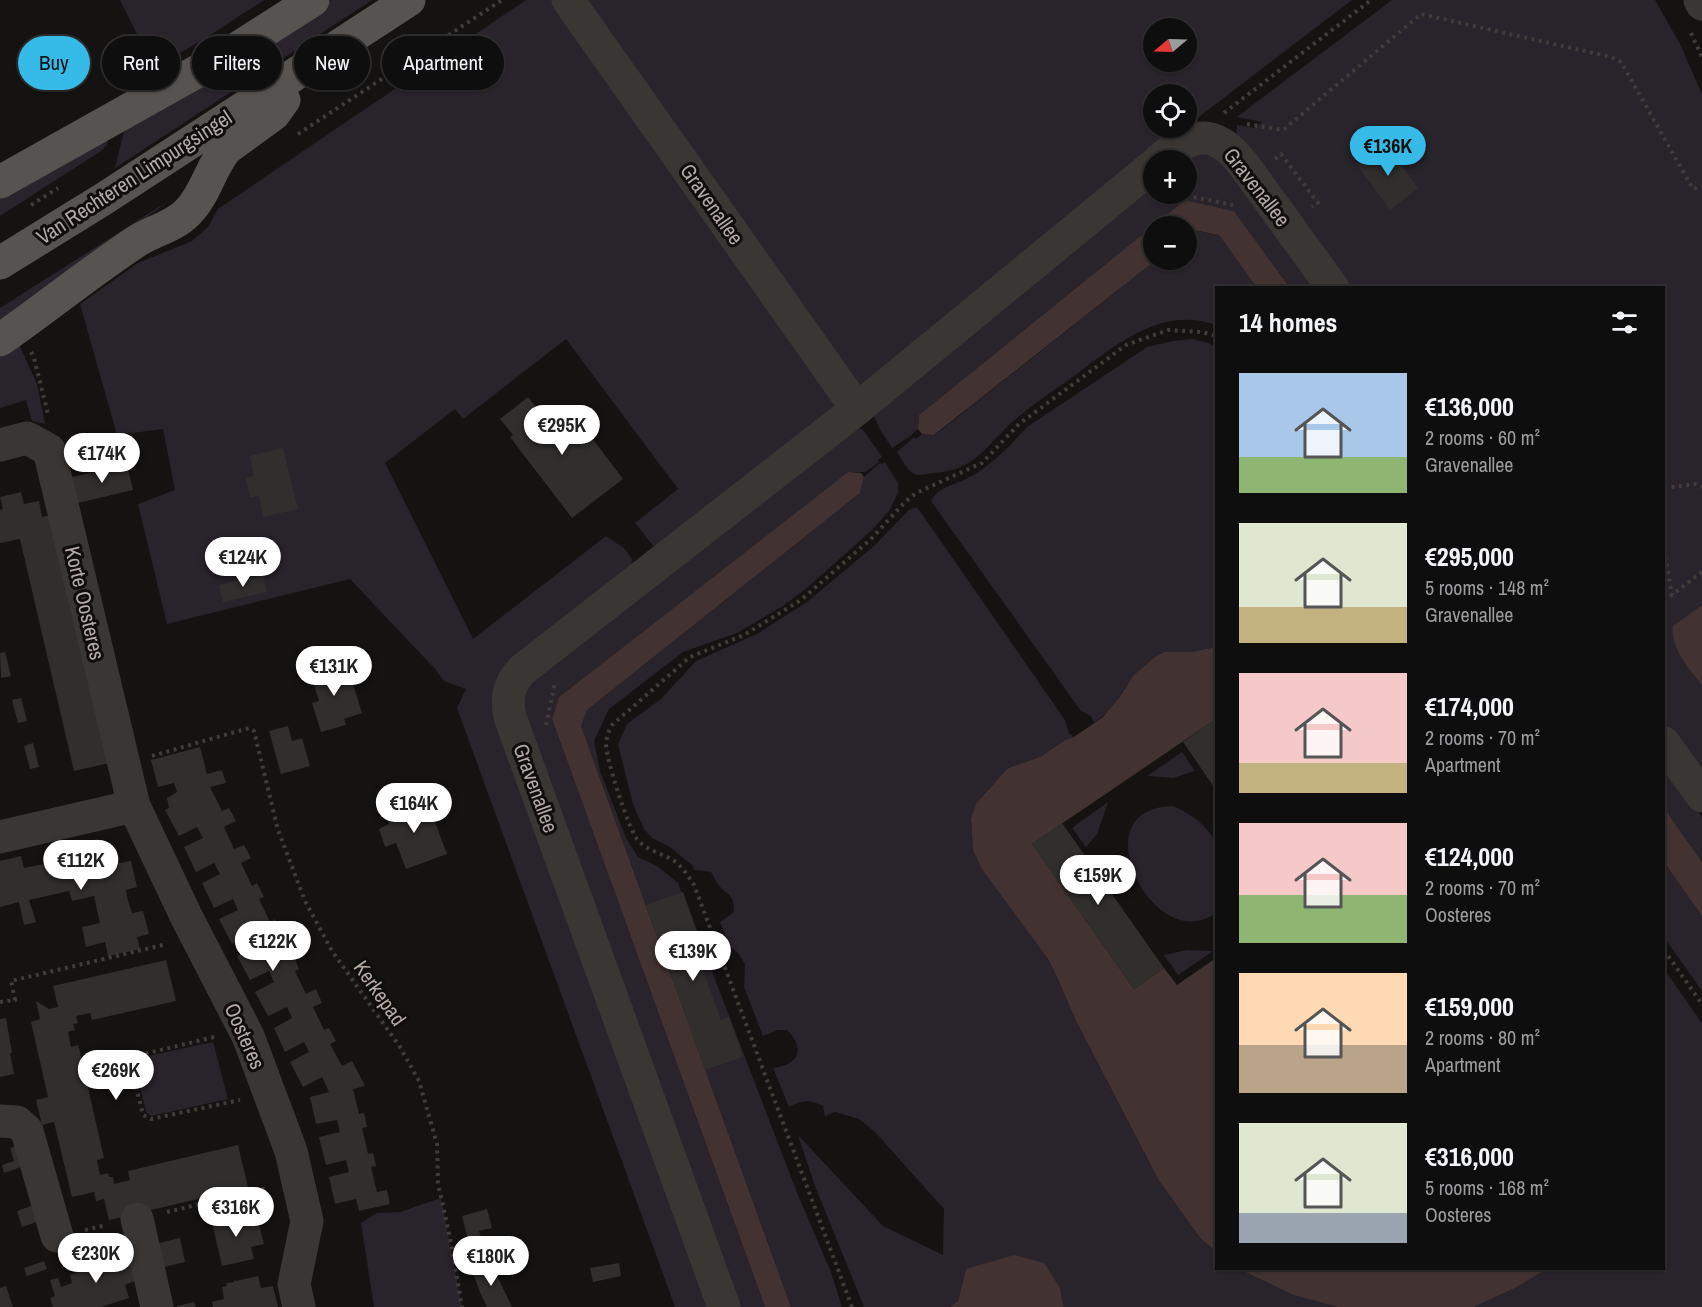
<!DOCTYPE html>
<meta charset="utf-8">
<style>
:root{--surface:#0f0e0e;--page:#181717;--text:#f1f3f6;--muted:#9b9c9e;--line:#2f2e2e;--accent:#36bae8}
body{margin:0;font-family:"Archivo Narrow",sans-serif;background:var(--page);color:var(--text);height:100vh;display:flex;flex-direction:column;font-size:22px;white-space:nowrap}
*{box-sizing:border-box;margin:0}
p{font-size:20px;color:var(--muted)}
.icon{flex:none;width:33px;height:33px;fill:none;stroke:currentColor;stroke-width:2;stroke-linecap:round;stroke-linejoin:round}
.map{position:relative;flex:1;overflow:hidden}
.panel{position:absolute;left:1215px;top:286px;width:450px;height:984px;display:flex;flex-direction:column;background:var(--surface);border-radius:0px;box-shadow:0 2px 4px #0004,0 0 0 2px var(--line)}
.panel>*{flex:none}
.banner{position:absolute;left:18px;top:36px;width:570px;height:54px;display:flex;gap:12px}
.needle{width:39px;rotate:251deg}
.buttons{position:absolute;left:1143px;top:18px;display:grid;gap:12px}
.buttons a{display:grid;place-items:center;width:54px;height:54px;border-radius:50%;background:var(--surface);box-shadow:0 2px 4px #0004,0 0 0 2px var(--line);font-size:30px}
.price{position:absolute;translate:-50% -51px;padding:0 14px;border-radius:21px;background:#fff;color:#222;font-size:20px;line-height:39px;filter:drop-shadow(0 2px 3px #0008)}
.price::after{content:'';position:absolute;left:50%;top:36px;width:18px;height:14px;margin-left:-9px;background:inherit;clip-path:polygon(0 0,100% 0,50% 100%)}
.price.selected{background:var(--accent);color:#111}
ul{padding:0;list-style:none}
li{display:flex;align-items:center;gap:18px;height:150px;padding:0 24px}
li span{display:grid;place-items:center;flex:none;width:168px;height:120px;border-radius:0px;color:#555}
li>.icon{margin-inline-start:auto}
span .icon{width:72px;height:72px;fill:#fffc;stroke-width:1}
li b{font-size:26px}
h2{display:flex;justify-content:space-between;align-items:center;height:72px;padding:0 24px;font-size:26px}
.chip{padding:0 21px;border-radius:27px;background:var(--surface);box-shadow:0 2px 4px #0004,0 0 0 2px var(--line);font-size:21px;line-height:54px}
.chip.selected{background:var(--accent);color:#111}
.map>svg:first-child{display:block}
.green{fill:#29232b;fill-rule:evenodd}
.water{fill:#423332}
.building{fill:#302f2d}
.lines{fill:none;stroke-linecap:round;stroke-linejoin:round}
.path{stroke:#403c3a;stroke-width:4;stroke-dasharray:3 4.5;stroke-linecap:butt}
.minor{stroke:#393634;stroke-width:33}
.major{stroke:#575350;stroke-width:33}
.labels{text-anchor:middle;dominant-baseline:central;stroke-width:6;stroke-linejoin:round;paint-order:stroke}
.street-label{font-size:21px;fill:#b4a9a5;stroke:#0f0e0d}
</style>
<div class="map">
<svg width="1702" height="1307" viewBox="0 0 1702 1307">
<rect width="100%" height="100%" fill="#141312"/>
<!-- green -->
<g class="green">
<polygon points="120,0 264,0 204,39 154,68"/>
<polygon points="332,0 372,0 115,168 123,135 127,125 281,34"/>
<polygon points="526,0 560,0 841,404 654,547 635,523 678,489 566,339 463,419 455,409 385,463 473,639 606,536 625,549 632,559 630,575 508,671 717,1307 675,1307 457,708 466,689 444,681 436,670 350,579 167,624 138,504 175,490 163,429 117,435 80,304 138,263 192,241 208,227 218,209"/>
<path d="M575 0H1352L1187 126 1186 94H1154V128H1185L864 393ZM1154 28H1186V62H1154Z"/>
<polygon points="1392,0 1655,0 1680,44 1702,94 1702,781 1664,728 1664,288 1344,288 1236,141 1237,125 1255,128 1262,122 1237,117"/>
<polygon points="108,136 107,145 101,151 0,216 0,197"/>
<polygon points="1200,153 1224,160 1320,288 1290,288 1234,211 1185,200 919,415 918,429 912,434 912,435 892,448 879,428 874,416 1153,177 1154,194 1186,194 1186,160"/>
<polygon points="170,200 0,327 0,308"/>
<path d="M1193 230 1219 235 1257 288H1216V325C1161 305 1114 346 1073 377 1054 390 1035 403 1017 418 988 442 976 472 932 473 927 474 919 476 914 474 908 471 901 458 897 452L914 437 916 439 922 434 935 435 1156 260H1186L1187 235Z"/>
<path d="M1192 339 1209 343 1216 348V647L1191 652H1164L1127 685 1110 710 1094 723 1091 716 1081 711 931 501C937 488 953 485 966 479 990 467 1009 447 1027 427L1147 347 1173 341Z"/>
<polygon points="17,340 37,384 45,424 32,421 26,400 0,408 0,352"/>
<polygon points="856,426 864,431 882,457 878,460 879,462 865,472 848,472 559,697 552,719 765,1307 733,1307 517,691"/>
<polygon points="885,462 898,483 898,493 889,511 872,530 808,587 783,606 737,633 683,652 609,709 594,741 600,771 626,838 638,857 657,866 678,883 798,1195 831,1272 842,1307 791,1307 581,726 587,710 860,493 864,477 880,463 882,464"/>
<path d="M917 507 1065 720 1069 733 1074 737 1065 740 1040 757 1008 768 971 819 973 850 1048 959 1058 979 1075 1019 1159 1181 1201 1239 1216 1251V1269H1239L1294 1294 1338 1307H1064L1060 1288 966 1269 958 1301 950 1307H864L815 1186 798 1135 883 1226 943 1255 944 1209 875 1132 859 1119 835 1112 825 1116 823 1106C809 1099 802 1100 789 1107L773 1068C799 1065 806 1049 787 1030H778L763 1036 744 987 745 964 738 953 729 945 720 922 733 913C736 900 731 896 722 889 718 885 714 877 711 872L694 870 693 866 670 847 652 838 644 829 633 804 618 744 627 724 661 699 696 661 757 634 807 602 875 545 909 510Z"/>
<polygon points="1182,752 1195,771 1173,778 1147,776"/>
<polygon points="1664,763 1702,817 1702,862 1664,808"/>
<polygon points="1108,802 1097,834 1086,847 1072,828"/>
<path d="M1173 806C1188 812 1214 829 1216 847 1220 866 1217 892 1216 913 1207 919 1197 923 1185 921 1136 914 1092 807 1173 806Z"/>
<polygon points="1664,862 1702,916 1702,991 1664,937"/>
<polygon points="1187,950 1213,951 1178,975 1164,955"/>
<polygon points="1664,969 1702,1023 1702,1307 1474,1307 1515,1288 1547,1269 1664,1269"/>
<polygon points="213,1042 228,1099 151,1116 146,1112 135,1066 139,1058"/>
<polygon points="441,1198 462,1307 374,1307 361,1223 377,1213 400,1212"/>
</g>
<!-- water -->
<g class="water">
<polygon points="1185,200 1234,211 1290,288 1257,288 1219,235 1194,230 1187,235 1186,226 1154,226 1154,260 1156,260 934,435 922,434 918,429 919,415"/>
<polygon points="848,472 861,473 864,477 860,493 587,710 581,726 791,1307 765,1307 552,719 559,697"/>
<path d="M1702 605V685C1689 668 1670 648 1673 626Z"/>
<polygon points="1216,647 1216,725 1213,721 1032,844 1134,989 1164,968 1177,985 1216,958 1216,1251 1201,1239 1159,1181 1075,1019 1058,979 1048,959 982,869 973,850 971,819 976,804 1008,768 1040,757 1065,740 1074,737 1103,717 1118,699 1134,675 1155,657 1164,652 1191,652"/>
<polygon points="1664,808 1702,862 1702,916 1664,862"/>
<polygon points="1014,1255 1044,1263 1060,1288 1064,1307 950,1307 958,1301 966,1269"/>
<polygon points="1239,1269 1547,1269 1515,1288 1474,1307 1338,1307 1294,1295"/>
</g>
<!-- building -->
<g class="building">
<polygon points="1387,144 1418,188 1390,210 1357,165"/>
<polygon points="528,397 550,425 570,409 623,479 572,518 510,437 513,435 500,419"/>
<polygon points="283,448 298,509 263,517 259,496 250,498 246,478 254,476 250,456"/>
<polygon points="127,465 133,490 78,503 72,477"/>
<polygon points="21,492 24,504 39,501 42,517 54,514 109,763 74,771 20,539 0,543 0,510 3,509 0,497"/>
<polygon points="263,575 267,592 223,602 219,585"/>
<polygon points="5,652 11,676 1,678 0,653"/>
<polygon points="325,662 328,671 347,665 362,713 344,719 346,725 321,732 312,703 319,701 309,668"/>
<polygon points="21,698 27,721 18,723 12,700"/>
<polygon points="1213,721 1216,725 1216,790 1183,742"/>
<polygon points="288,726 292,741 302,738 310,766 281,774 269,731"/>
<polygon points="33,743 39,767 30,769 24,746"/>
<polygon points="200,747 207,774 222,770 226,783 210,787 222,811 229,808 236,821 224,827 234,849 244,845 251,858 241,863 252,886 257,883 264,897 259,899 270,922 275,919 281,933 277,935 288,958 293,955 299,969 295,971 306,994 316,989 322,1003 313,1007 324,1030 329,1028 336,1041 330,1044 342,1066 352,1061 365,1086 353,1089 359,1114 364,1113 367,1127 362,1128 368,1154 373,1153 376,1166 371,1167 377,1192 387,1190 390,1204 359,1211 356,1199 335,1204 329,1177 349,1172 346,1160 326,1165 319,1137 340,1132 337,1120 316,1124 310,1097 329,1092 322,1077 303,1087 290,1062 309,1052 304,1042 285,1052 274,1028 292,1018 287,1007 268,1016 255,992 274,982 269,971 250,980 237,956 256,946 251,935 232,944 219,919 238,910 233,899 214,908 202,883 220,874 214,863 196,872 184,847 203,838 197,827 179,836 165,810 169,808 167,798 177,792 174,783 158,787 151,760"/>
<polygon points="426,798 447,854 406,869 396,843 385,847 379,829 389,824 385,813"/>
<polygon points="1062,823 1164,968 1134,989 1032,844"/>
<polygon points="98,839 101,850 116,847 119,863 131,861 137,887 126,890 128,901 132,913 143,911 149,934 137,937 140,949 108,956 105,942 86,947 82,927 100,923 94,896 72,901 69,891 29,900 36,922 24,925 19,902 0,907 0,861 21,856 24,868 49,863 47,850 68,845 71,858 80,856 77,843"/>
<polygon points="683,892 697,931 690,934 721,1020 729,1017 743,1057 705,1070 646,905"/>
<polygon points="166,960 176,1001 92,1020 90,1013 76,1016 78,1023 73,1024 75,1030 68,1032 71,1047 78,1045 79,1048 104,1158 97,1160 100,1175 108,1173 109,1177 113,1177 114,1184 130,1180 128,1171 238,1145 248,1187 109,1220 104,1199 96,1201 94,1192 72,1197 54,1122 42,1125 36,1100 48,1097 31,1022 40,1019 36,1001 49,1009 58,1007 53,986"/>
<polygon points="6,1018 12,1053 10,1053 14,1074 0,1077 0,1019"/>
<polygon points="18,1146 24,1166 4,1173 2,1165 14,1161 10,1148"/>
<polygon points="37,1204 42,1220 22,1227 17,1211"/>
<polygon points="487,1209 492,1228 479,1231 481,1237 468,1240 462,1216"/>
<polygon points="243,1211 246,1223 258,1220 264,1244 251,1247 254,1259 222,1266 211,1218"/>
<polygon points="180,1238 185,1262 160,1268 155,1244"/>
<polygon points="129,1251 135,1281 125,1285 129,1298 101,1307 53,1307 50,1298 55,1296 50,1280 58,1278 61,1287 72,1283 70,1275 92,1268 91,1263"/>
<polygon points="44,1261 47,1269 27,1276 24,1268"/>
<polygon points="493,1263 500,1282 512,1307 487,1307 480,1292 472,1271"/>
<polygon points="619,1263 621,1276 593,1282 590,1268"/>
<polygon points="258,1276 261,1288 273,1286 278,1307 213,1307 212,1302 224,1299 222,1287 227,1286 226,1283 234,1282 234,1280 236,1281"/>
<polygon points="6,1286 13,1307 0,1307 0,1288"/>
<polygon points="194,1302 196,1307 177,1307 177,1306"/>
</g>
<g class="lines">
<!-- path -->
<g class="path">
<polyline points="1691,33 1702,57"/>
<polyline points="1224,113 1371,0"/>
<polyline points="1247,124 1283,130 1421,14 1611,57 1621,62 1693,189 1702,186"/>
<polyline points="298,134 502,0"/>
<polyline points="1275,159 1281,154 1318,203 1312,207"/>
<polyline points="1164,197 1184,195 1233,205"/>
<polyline points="31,205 58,188"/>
<polyline points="31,352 34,358 48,414"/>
<polyline points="1664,488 1696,484 1702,487"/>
<polyline points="1664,549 1672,595"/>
<polyline points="1664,601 1702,572"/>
<polyline points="546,725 555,683"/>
<polyline points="152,756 249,728 254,731 278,830 305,901 332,951 400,1047 419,1081 437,1144 438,1183 451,1243 462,1307"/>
<polyline points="1664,950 1702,1004"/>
<polyline points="0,1002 15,1000 11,981 167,944"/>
<polyline points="214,1037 136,1056 131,1066 143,1115 151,1119 240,1100"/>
<polyline points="167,1212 268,1188"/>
<polyline points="85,1230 107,1225"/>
<path d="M852 1307 694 885C688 876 682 866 673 860 661 853 647 851 637 839 628 827 605 757 606 742 607 736 609 730 612 725L690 657 744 635 801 600 871 539 905 502 916 493 982 463 1019 424 1126 345 1168 330 1202 332 1216 336"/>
</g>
<!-- minor -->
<g class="minor">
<polyline points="568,0 857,409"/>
<polyline points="1700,0 1702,4"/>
<path d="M1159 160C1193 133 1214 127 1243 164L1333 288"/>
<polyline points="0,445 27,438 49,450 134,806"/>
<polyline points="1664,743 1702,796"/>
<polyline points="0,837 134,806 187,918 248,1036 291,1151 307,1221 294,1284 299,1307"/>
<polyline points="0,1121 17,1122 27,1131 57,1236"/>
<polyline points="137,1219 157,1307"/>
<path d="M724 1307 510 717C506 699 508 685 522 670L857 409 1154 165"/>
</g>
<!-- major -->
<g class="major">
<polyline points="0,182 230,53 313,0"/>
<polyline points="0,263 105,198 409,0"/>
<path d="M0 340C46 308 90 272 137 241 154 230 174 227 188 212 206 194 210 168 226 149L274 114 284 100"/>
</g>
</g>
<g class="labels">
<!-- street labels -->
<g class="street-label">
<text transform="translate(134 177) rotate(-33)">Van Rechteren Limpurgsingel</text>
<text transform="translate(1257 187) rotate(52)">Gravenallee</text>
<text transform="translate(712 204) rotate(55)">Gravenallee</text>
<text transform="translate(85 603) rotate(77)">Korte Oosteres</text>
<text transform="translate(536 788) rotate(70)">Gravenallee</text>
<text transform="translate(380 993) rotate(55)">Kerkepad</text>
<text transform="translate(245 1036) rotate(66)">Oosteres</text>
</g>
</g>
</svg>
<div class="buttons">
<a><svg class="needle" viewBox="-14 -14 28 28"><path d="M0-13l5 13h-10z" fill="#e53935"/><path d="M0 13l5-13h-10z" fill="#9b9c9e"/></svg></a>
<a><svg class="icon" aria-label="locate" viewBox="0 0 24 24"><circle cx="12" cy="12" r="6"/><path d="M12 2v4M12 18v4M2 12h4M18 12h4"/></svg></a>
<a>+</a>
<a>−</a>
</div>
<b class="price selected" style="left:1388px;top:177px">€136K</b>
<b class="price" style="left:562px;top:456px">€295K</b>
<b class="price" style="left:102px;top:484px">€174K</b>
<b class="price" style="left:243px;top:588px">€124K</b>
<b class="price" style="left:334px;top:697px">€131K</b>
<b class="price" style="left:414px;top:834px">€164K</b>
<b class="price" style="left:81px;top:891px">€112K</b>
<b class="price" style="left:1098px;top:906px">€159K</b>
<b class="price" style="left:273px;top:972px">€122K</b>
<b class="price" style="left:693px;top:982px">€139K</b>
<b class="price" style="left:116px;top:1101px">€269K</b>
<b class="price" style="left:236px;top:1238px">€316K</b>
<b class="price" style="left:96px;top:1284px">€230K</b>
<b class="price" style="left:491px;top:1287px">€180K</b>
<div class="banner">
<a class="chip selected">Buy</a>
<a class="chip">Rent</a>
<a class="chip">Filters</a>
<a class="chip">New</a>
<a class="chip">Apartment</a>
</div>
<section class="panel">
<h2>14 homes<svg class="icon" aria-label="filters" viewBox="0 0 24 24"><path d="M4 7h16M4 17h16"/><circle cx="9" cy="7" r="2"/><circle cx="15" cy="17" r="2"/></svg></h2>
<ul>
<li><span style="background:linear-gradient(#a9c7e8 70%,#8fb573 0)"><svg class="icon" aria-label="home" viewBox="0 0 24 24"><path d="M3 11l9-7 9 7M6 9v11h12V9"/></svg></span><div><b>€136,000</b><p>2 rooms · 60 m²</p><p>Gravenallee</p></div></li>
<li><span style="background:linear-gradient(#dfe7d0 70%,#c2b280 0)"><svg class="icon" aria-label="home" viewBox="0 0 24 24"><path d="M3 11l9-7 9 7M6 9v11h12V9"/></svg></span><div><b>€295,000</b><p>5 rooms · 148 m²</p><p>Gravenallee</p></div></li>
<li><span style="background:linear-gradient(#f6c9c9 75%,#c2b280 0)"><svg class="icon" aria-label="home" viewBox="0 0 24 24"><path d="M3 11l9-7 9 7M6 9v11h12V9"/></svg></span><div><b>€174,000</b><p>2 rooms · 70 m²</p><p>Apartment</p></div></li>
<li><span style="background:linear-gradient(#f6c9c9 60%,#8fb573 0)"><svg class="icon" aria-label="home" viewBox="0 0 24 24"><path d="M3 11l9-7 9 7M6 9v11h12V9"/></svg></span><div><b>€124,000</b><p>2 rooms · 70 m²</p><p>Oosteres</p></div></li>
<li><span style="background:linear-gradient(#ffd9b3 60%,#b9a48a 0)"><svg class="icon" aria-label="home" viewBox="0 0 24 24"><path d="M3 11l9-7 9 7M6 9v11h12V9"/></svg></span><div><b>€159,000</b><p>2 rooms · 80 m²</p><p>Apartment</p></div></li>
<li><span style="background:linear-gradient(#dfe7d0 75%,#9aa5b1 0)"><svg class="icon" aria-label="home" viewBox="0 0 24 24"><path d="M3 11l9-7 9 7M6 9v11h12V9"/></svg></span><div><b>€316,000</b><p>5 rooms · 168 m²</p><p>Oosteres</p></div></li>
</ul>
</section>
</div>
